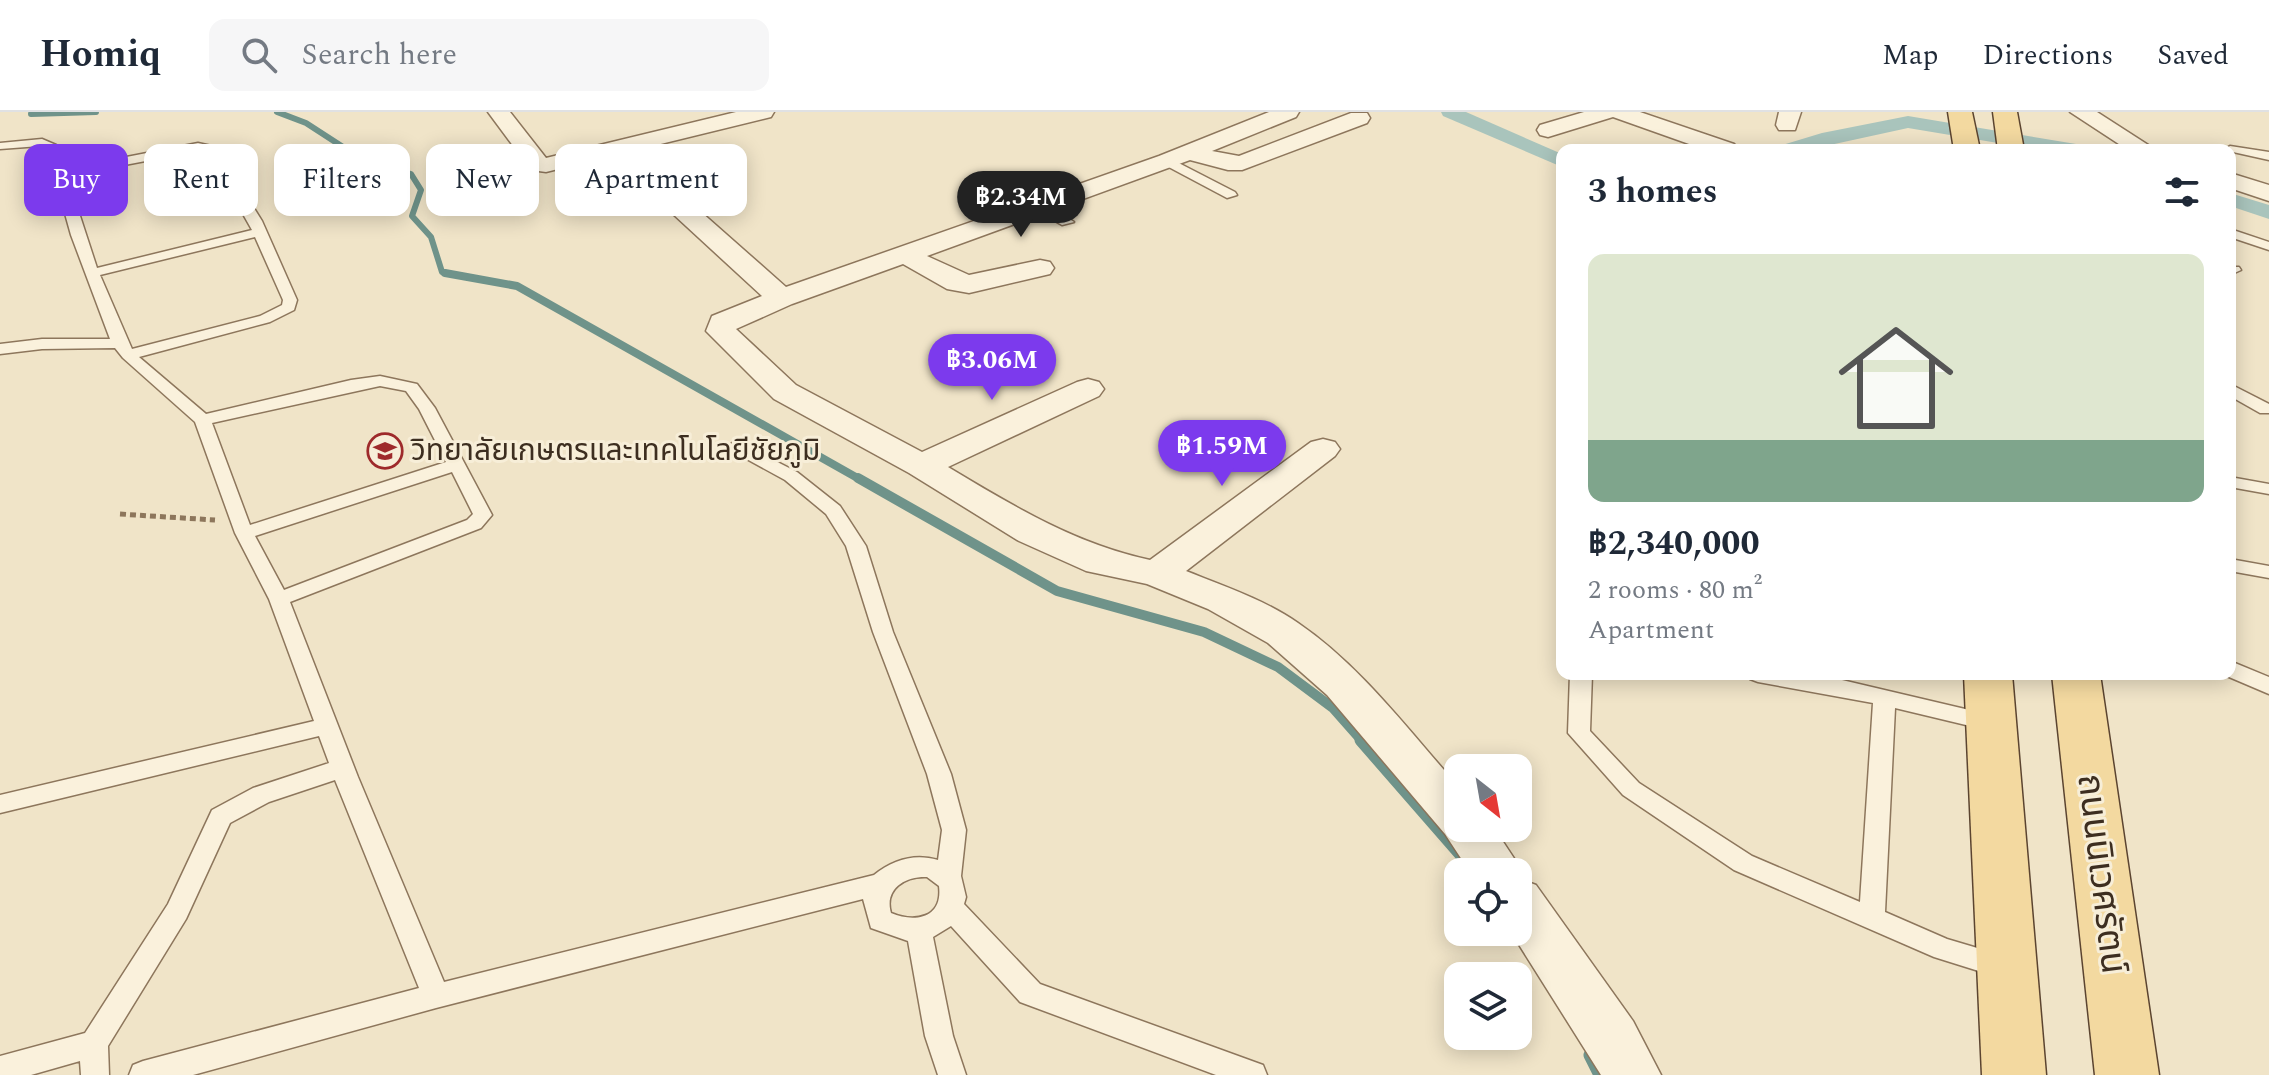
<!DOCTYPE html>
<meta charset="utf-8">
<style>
:root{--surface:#fff;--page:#f6f6f7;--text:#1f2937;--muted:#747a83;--line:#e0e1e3;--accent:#7c3aed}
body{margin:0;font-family:Spectral,"Noto Sans Thai",serif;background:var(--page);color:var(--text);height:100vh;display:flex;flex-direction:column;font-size:30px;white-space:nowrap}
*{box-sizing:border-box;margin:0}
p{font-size:26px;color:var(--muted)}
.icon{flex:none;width:44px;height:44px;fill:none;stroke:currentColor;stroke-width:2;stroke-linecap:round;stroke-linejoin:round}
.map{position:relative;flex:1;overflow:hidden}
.drawer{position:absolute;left:1556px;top:32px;width:680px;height:536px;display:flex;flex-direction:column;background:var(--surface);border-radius:16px;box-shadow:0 4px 20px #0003}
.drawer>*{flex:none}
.top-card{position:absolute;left:24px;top:32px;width:760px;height:72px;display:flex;gap:16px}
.needle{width:52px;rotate:149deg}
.tools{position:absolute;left:1444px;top:642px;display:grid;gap:16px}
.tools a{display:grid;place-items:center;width:88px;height:88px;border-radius:16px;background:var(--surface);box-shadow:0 4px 20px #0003;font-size:40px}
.price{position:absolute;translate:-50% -68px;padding:0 18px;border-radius:28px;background:var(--accent);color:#fff;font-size:26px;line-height:52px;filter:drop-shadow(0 2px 4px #0008)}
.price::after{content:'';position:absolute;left:50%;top:48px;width:24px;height:18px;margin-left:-12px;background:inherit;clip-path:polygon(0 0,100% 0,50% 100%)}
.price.active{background:#222;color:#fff}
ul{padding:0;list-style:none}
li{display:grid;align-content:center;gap:16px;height:424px;padding:0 32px}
li span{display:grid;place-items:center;height:248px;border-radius:16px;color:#555}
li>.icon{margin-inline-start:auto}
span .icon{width:144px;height:144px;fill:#fffc;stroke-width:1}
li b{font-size:34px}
h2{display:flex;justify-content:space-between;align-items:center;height:96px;padding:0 32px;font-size:34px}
.tag{padding:0 28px;border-radius:16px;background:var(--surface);box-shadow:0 4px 20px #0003;font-size:28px;line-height:72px}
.tag.active{background:var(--accent);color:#fff}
header{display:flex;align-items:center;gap:48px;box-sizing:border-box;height:112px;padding:0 40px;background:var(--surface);border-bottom:2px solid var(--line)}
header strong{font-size:38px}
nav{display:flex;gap:44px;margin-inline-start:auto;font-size:28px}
.search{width:560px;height:72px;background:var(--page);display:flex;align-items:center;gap:20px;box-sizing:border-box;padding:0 28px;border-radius:16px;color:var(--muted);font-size:30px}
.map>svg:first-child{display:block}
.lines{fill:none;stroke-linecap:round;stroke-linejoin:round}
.stream-far3{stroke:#6f938a;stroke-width:6}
.stream-far2{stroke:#6f938a;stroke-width:8}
.stream-far1{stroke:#6f938a;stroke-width:10}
.stream{stroke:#6f938a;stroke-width:13}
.canal{fill:#a9c4bc;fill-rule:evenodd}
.lane-casing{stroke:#8d765c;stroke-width:3}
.street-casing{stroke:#8d765c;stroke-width:3}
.primary-casing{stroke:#5b4430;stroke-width:3}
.path{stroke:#8d765c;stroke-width:5;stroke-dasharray:6 4;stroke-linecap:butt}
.lane{fill:#faf1dc;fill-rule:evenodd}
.street{fill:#faf1dc;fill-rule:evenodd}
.primary{fill:#f3d9a0;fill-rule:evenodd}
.labels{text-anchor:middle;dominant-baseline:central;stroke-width:6;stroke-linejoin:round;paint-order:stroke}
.poi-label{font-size:30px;fill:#3d2e20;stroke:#f7eed8;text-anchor:start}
.near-street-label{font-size:36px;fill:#3d2e20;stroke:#f7eed8}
</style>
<header>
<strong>Homiq</strong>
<div class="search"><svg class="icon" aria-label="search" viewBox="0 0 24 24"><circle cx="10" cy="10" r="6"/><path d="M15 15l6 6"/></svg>Search here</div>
<nav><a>Map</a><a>Directions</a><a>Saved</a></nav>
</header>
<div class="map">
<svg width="2269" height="963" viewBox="0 0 2269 963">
<rect width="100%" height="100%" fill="#f0e4c8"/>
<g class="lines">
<!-- stream-far3 -->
<g class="stream-far3">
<polyline points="277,0 306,11 360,46 411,62 421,78 412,104 431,125 442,160 456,163"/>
<polyline points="31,2 96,0"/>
</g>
<!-- stream-far2 -->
<polyline class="stream-far2" points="445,161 517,174 861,368"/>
<!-- stream-far1 -->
<polyline class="stream-far1" points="858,366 1057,479 1204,520 1278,555 1333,596 1363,630"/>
<!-- stream -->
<g class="stream">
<polyline points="1361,628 1476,760"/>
<polyline points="1590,943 1600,963"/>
</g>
<!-- canal -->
<g class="canal">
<polygon points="1441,0 1466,0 1562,42 1562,55 1443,4"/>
<polygon points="1908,4 2076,32 2086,38 2040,38 1908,16 1807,38 1776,38 1779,34 1822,21"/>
<polygon points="2230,81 2269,93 2269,107 2230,94"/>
</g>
<defs>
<g id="lane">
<path d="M42 27 56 33 65 57 198 31 216 35 262 109 297 188 294 198 270 210 139 245 206 302 351 268 380 264 417 272 435 296 492 403 481 416 290 490 358 665 444 870 874 763C893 748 914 741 938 748L942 718 927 662 873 520 846 434 826 402 785 368 732 339 729 335 732 331 738 330 797 360 840 394 866 434 893 520 951 662 966 718 961 764 966 785 964 792 1040 872 1263 953 1267 963H1216L1020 890 951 814 933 825 953 924 966 963H938L925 924 908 829 871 816 863 787 436 896 193 963H129L133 953 143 949 419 876 335 668 269 690 230 711 186 807 108 934 109 963H81L80 949 31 963H0V944L85 921 168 792 212 698 253 676 329 651 319 624 0 701V683L314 609 269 487 235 421 195 310 123 246 115 236 42 237 0 242V232L42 227H110L71 123 47 37 40 34 0 37V31ZM198 39 208 40 252 118 97 156 67 64ZM255 125 283 188 282 193 260 204 132 237 100 163ZM380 274 406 279 419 297 446 350 250 413 212 311ZM452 360 473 402 467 408 284 478 255 424ZM927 765 939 774C943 806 915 811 891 801 884 777 905 764 927 765Z"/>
<polygon points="2230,34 2269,40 2269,48 2224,38"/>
<polygon points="1167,45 1235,80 1237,83 1227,86 1163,52 1161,49"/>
<polygon points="1034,91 1044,91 1074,110 1062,113 1034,97"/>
<polygon points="2230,117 2269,130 2269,138 2230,125"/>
<polygon points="2230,155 2239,155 2241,158 2230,163"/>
<polygon points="2230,272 2269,292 2269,301 2260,301 2230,284"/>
<polygon points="2230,365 2269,372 2269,382 2230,375"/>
<polygon points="2230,447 2269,454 2269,466 2230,459"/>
<polygon points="2230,549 2269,565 2269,582 2222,562 2230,562"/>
<polygon points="1570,562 1592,562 1590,619 1639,671 1752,744 1860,790 1873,591 1758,570 1750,567 1747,562 1825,564 1999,605 2002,611 1999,617 1991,619 1895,596 1885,800 1947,827 2011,846 2014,854 2011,862 2001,866 1934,845 1734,758 1623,683 1568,621"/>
</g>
<g id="street">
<path d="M488 0H510L546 46 736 0H774L771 5 632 39 786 175 1159 44 1269 0H1299L1296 5 1212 39 1239 44 1351 1H1367L1370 6 1367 11 1242 58H1228L1190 48 927 144 969 163 1040 148 1050 150 1054 156 1050 162 969 181 947 177 903 152 792 192 736 217 796 273 922 340 1077 270 1088 267 1099 270 1104 277 1099 284 948 355C1013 394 1075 432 1150 448L1311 330 1323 327 1335 330 1340 337 1335 344 1186 459C1224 474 1265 488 1298 511 1361 554 1408 618 1458 674V716H1494L1523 760 1520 767 1536 773 1633 909 1661 963H1601L1511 820H1518V760H1470L1445 722 1327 583 1268 531 1208 497 1147 472 1086 459 1019 429 909 361 774 287 706 219 712 204 762 184 610 44 546 60 531 58Z"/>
<polygon points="1584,0 1640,0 1734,32 1738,37 1706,38 1613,5 1548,25 1540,23 1537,18 1540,13"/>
<polygon points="1779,0 1801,0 1795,18 1779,18 1776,13"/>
<polygon points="2070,0 2097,0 2156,38 2128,38"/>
<polygon points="2230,61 2269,73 2269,89 2230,76"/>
</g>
<g id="primary">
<polygon points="1948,0 1972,0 1980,38 1954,38"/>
<polygon points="1993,0 2017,0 2024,38 1998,38"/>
<polygon points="1964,562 2012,562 2046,963 1982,963"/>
<polygon points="2052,562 2100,562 2159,963 2095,963"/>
</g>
</defs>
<!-- lane casing -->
<use href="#lane" class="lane-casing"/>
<!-- street casing -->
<use href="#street" class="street-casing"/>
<!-- primary casing -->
<use href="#primary" class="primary-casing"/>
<!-- path -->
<polyline class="path" points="120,402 215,408"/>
<!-- lane -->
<use href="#lane" class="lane"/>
<!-- street -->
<use href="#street" class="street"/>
<!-- primary -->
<use href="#primary" class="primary"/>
</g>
<!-- icons -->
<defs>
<symbol id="university-ring" viewBox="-11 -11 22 22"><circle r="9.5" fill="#f7eed8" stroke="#9e2a2b" stroke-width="1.5"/><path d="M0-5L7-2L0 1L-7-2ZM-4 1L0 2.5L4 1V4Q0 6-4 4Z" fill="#9e2a2b"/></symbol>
</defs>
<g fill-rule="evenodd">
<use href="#university-ring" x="365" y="319" width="40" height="40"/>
</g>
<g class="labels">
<!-- poi labels -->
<g class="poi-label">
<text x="411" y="339">วิทยาลัยเกษตรและเทคโนโลยีชัยภูมิ</text>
</g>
<!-- near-street labels -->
<g class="near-street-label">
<text transform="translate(2101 762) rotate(83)">ถนนนิเวศรัตน์</text>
</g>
</g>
</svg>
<div class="tools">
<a><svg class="needle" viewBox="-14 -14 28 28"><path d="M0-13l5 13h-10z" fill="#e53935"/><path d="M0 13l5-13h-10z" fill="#747a83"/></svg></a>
<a><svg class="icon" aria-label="locate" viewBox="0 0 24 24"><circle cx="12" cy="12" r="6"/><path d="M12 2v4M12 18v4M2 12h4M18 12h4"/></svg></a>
<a><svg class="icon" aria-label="layers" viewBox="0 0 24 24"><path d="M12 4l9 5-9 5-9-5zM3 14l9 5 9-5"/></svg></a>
</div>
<b class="price active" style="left:1021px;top:127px">฿2.34M</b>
<b class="price" style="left:992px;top:290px">฿3.06M</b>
<b class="price" style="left:1222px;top:376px">฿1.59M</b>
<div class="top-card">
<a class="tag active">Buy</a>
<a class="tag">Rent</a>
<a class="tag">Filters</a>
<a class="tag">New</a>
<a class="tag">Apartment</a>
</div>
<section class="drawer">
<h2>3 homes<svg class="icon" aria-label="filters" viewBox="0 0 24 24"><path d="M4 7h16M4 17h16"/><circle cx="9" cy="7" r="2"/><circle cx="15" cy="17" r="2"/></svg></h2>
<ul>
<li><span style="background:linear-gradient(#dfe7d0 75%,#7fa58c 0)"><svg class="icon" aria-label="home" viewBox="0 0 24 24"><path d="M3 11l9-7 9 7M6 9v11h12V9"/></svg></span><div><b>฿2,340,000</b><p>2 rooms · 80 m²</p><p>Apartment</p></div></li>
</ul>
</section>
</div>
